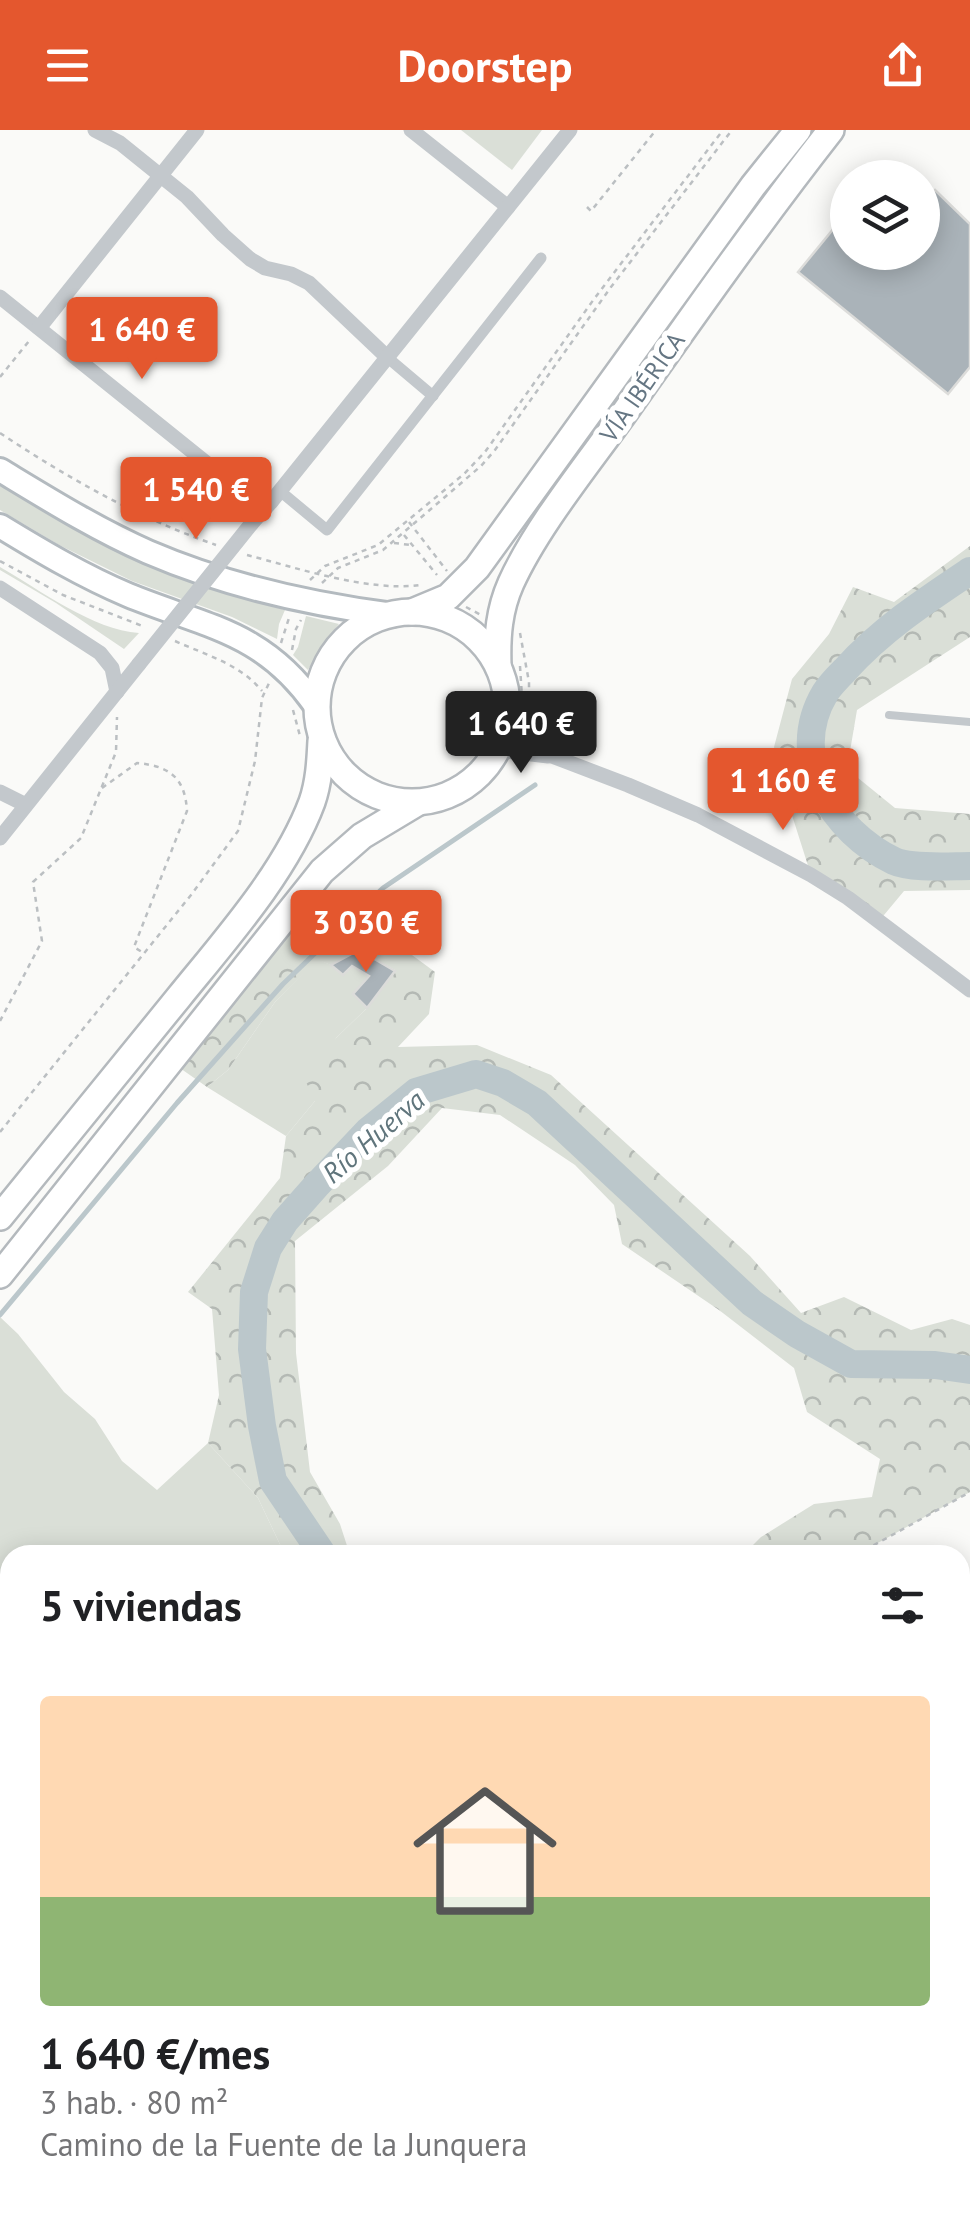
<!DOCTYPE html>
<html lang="es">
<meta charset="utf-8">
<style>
:root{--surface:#fff;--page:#f6f6f6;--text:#202124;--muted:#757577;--line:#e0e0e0;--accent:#e4572e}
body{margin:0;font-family:"PT Sans",sans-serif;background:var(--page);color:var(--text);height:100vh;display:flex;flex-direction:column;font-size:38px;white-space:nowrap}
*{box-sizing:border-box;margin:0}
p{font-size:32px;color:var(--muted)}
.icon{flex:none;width:55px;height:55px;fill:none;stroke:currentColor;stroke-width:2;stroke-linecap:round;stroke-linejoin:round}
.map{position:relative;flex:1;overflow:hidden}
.panel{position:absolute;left:0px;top:1415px;width:970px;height:670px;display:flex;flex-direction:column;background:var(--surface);border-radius:30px 30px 0 0;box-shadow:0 5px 25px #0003}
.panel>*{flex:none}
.buttons{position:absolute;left:830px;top:30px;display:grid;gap:20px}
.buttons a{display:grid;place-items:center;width:110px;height:110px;border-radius:50%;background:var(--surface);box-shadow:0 5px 25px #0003;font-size:50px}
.price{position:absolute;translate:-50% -85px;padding:0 22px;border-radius:10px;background:var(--accent);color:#fff;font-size:32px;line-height:65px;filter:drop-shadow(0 2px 5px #0008)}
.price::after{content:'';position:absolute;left:50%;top:60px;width:30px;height:22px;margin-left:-15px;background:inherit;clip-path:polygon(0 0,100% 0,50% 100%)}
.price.current{background:#222;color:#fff}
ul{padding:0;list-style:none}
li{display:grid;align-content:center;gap:20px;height:530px;padding:0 40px}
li+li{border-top:2px solid var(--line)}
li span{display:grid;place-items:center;height:310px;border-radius:10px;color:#555}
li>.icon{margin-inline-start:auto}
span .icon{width:180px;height:180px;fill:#fffc;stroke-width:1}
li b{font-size:42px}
h2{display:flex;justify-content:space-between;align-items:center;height:120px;padding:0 40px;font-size:42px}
header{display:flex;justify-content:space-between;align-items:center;height:130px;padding:0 40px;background:var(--accent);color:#fff;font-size:45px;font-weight:600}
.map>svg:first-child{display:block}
.green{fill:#dadfd7}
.forest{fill:url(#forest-crowns)}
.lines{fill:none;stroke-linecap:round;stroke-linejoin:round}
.stream{stroke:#bbc7cb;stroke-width:5}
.river{stroke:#bbc7cb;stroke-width:28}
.building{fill:#aab3b9;stroke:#dcdcda;stroke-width:2.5}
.secondary-casing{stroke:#b3babf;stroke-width:28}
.trunk-casing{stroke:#b4b9bd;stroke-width:30}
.motorway-casing{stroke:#b4b9bd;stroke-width:35}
.path{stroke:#bbbfc2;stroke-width:2.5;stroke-dasharray:5 5;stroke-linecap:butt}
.service{stroke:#c3c8cc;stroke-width:8}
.pedestrian{stroke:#c3c8cc;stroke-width:11}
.minor{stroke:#c3c8cc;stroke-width:15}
.secondary{stroke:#fff;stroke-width:22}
.trunk{stroke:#fff;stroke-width:25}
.motorway{stroke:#fff;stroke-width:30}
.motorway-bridge-casing{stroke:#b4b9bd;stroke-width:35;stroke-linecap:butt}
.minor-bridge{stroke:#c3c8cc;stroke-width:15}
.motorway-bridge{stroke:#fff;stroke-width:30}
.labels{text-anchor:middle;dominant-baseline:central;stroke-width:10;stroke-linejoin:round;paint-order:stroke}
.street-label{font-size:25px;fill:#657683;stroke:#fff}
.water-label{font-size:28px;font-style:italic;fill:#60757c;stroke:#fff}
</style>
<header><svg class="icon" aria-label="menu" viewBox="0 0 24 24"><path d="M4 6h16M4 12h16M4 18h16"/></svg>Doorstep<svg class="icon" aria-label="share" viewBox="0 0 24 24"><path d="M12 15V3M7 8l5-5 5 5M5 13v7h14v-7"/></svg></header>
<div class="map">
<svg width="970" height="2085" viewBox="0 0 970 2085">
<defs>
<pattern id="forest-crowns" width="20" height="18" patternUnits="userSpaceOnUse" patternTransform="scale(2.5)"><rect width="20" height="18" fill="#dadfd7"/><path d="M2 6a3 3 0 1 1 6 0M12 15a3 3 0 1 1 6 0" fill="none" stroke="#b4b9b4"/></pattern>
</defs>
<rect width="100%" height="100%" fill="#fafaf8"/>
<!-- green -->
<g class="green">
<polygon points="461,0 542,0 512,40"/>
<path d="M0 354C88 414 183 451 285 480L279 494 277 509 232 487 132 451 59 415 0 380Z"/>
<path d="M0 437C40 460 93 500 139 503L124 519 56 473 0 440Z"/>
<polygon points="306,486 339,494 321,516 308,540 293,525 298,517"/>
<polygon points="317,829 331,835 342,844 352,836 369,846 353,864 367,878 336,908 315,971 286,1006 207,957 228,940 275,872"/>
<polygon points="0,1187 18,1204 64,1262 95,1289 122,1331 157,1360 208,1313 258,1368 285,1425 10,1425 10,1757 0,1760"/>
<polygon points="0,1832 10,1833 10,2075 832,2075 843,2085 0,2085"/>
</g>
<!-- forest -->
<g class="forest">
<polygon points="970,416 970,507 857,580 847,639 895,678 970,684 970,760 904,761 879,791 811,745 790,679 774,617 792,549 829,504 853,457 894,472"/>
<polygon points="309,767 370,794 435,842 429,884 398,917 477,915 551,945 750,1126 801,1183 844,1167 911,1200 952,1189 970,1195 970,1362 856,1425 743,1425 761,1407 814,1374 872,1367 880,1329 807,1282 794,1238 719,1180 622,1114 614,1075 575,1035 500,985 442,978 388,1036 295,1111 296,1223 310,1342 340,1394 350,1425 285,1425 258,1368 208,1313 219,1265 212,1179 188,1162 280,1048 286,1006 315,971 305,950 336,908 367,878 395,840 359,820 331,835 317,830 275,872 228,940 207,957 177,936"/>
<polygon points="10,1757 10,1833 0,1832 0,1760"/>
</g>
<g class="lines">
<!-- stream -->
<polyline class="stream" points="0,1185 177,973 283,854 383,758 535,655"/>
<!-- river -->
<g class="river">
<path d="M970 441C925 471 881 500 845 540 838 547 830 555 825 563 786 628 833 702 894 731 911 739 950 736 970 736"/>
<polyline points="323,1425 273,1351 262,1296 252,1219 254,1162 268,1118 285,1091 316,1056 368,1001 416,962 476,944 503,953 537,973 752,1173 797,1204 851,1234 935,1235 970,1240"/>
<polyline points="0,1792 10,1794"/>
</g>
</g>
<!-- building -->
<g class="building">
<polygon points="935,60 970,94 970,237 948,264 798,142 848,81 848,122 922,122 922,71"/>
<polygon points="359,820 395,841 367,878 353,864 369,846 352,836 343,845 331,835"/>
</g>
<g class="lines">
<defs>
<g id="secondary">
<path d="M0 340C48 369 96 399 148 422 227 456 308 474 393 485"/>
<path d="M0 396C41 421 83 446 128 465 206 497 263 501 315 575"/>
</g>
<g id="trunk">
<circle cx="412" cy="577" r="95"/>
<polyline points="412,482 448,467 477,438 753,56 798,0"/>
<path d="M498 535C497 506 499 480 511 453 537 396 588 334 625 282 692 187 759 92 831 0"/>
<path d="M0 1087C60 1014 119 940 179 867 226 809 286 742 312 672 319 652 320 631 321 611"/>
<polyline points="0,1145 322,741 362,706 417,673"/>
</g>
<g id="motorway">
<polyline points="0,1948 10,1953"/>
<polyline points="0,2027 10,2031"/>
<polyline points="255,2075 276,2085"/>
</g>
</defs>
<!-- secondary casing -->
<use href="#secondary" class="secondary-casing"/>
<!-- trunk casing -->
<use href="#trunk" class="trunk-casing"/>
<!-- motorway casing -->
<use href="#motorway" class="motorway-casing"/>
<!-- path -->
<g class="path">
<polyline points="587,77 591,81 656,0"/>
<polyline points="0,247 29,211"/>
<path d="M0 303C68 348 138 388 216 415"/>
<polyline points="409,392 447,441"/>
<polyline points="404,405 437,445"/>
<polyline points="394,413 411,415"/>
<path d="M247 425C297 438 369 462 420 455"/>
<polyline points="0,431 63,465 145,497"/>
<polyline points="310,450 325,436 378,415 464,344 485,322 594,169 723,0"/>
<polyline points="322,453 338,438 383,420 481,336 495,320 611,157 732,0"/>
<polyline points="466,477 481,485"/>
<polyline points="520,503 529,552 529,589"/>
<path d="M175 511C206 525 240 534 262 561"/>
<polyline points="281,513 289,488"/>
<polyline points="292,520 296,499 301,490"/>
<polyline points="520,536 523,583"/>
<polyline points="293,580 300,606"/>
<path d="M102 658 137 633C169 636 185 647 187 681L134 817 142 822"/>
<polyline points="0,891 42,811 33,752 81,708 116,622 117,587"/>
<polyline points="0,1002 191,765 238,701 255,631 262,568 270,551"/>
<polyline points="856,1425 970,1362"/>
</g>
<!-- service -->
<polyline class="service" points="889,585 970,592"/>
<!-- pedestrian -->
<g class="pedestrian">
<polyline points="388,228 433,266"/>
<polyline points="280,361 327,400 541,128"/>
</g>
<!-- minor -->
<g class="minor">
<polyline points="95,0 120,13 187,67 223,105 250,129 265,138 291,144 309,153 388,228"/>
<polyline points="411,0 508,77"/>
<polyline points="0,167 250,368 261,372 271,372"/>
<polyline points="39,198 197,0"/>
<polyline points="252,393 271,372 570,0"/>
<polyline points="0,458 100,523 112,538 117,562"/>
<polyline points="506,589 526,610 552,626 628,655 698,685 811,745 848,768 970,860"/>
<polyline points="497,620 548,626"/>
<polyline points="0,662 26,675"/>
<polyline points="0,708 139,534"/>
</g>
<!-- secondary -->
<use href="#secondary" class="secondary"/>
<!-- trunk -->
<use href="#trunk" class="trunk"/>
<!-- motorway -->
<use href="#motorway" class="motorway"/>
<defs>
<polyline id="motorway-bridge" points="106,2075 128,2085"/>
</defs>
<!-- motorway-bridge casing -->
<use href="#motorway-bridge" class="motorway-bridge-casing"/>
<!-- minor-bridge -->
<polyline class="minor-bridge" points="139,534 252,393"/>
<!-- motorway-bridge -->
<use href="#motorway-bridge" class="motorway-bridge"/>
</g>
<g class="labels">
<!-- street labels -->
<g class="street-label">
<text transform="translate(642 257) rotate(-55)">VÍA IBÉRICA</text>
</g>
<!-- water labels -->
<g class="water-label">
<text transform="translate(373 1006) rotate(-41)">Río Huerva</text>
</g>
</g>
</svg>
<div class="buttons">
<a><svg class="icon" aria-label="layers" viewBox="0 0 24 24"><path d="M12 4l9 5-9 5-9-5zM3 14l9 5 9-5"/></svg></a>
</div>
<b class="price" style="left:142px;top:252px">1 640 €</b>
<b class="price" style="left:196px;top:412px">1 540 €</b>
<b class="price current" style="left:521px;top:646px">1 640 €</b>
<b class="price" style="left:783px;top:703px">1 160 €</b>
<b class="price" style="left:366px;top:845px">3 030 €</b>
<section class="panel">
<h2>5 viviendas<svg class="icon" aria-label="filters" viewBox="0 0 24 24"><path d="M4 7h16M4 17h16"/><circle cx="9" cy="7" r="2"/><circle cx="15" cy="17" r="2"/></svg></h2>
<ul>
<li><span style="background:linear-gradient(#ffd9b3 65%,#8fb573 0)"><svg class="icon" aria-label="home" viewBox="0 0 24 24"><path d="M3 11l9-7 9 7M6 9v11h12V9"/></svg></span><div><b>1 640 €/mes</b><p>3 hab. · 80 m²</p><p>Camino de la Fuente de la Junquera</p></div></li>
</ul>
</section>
</div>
